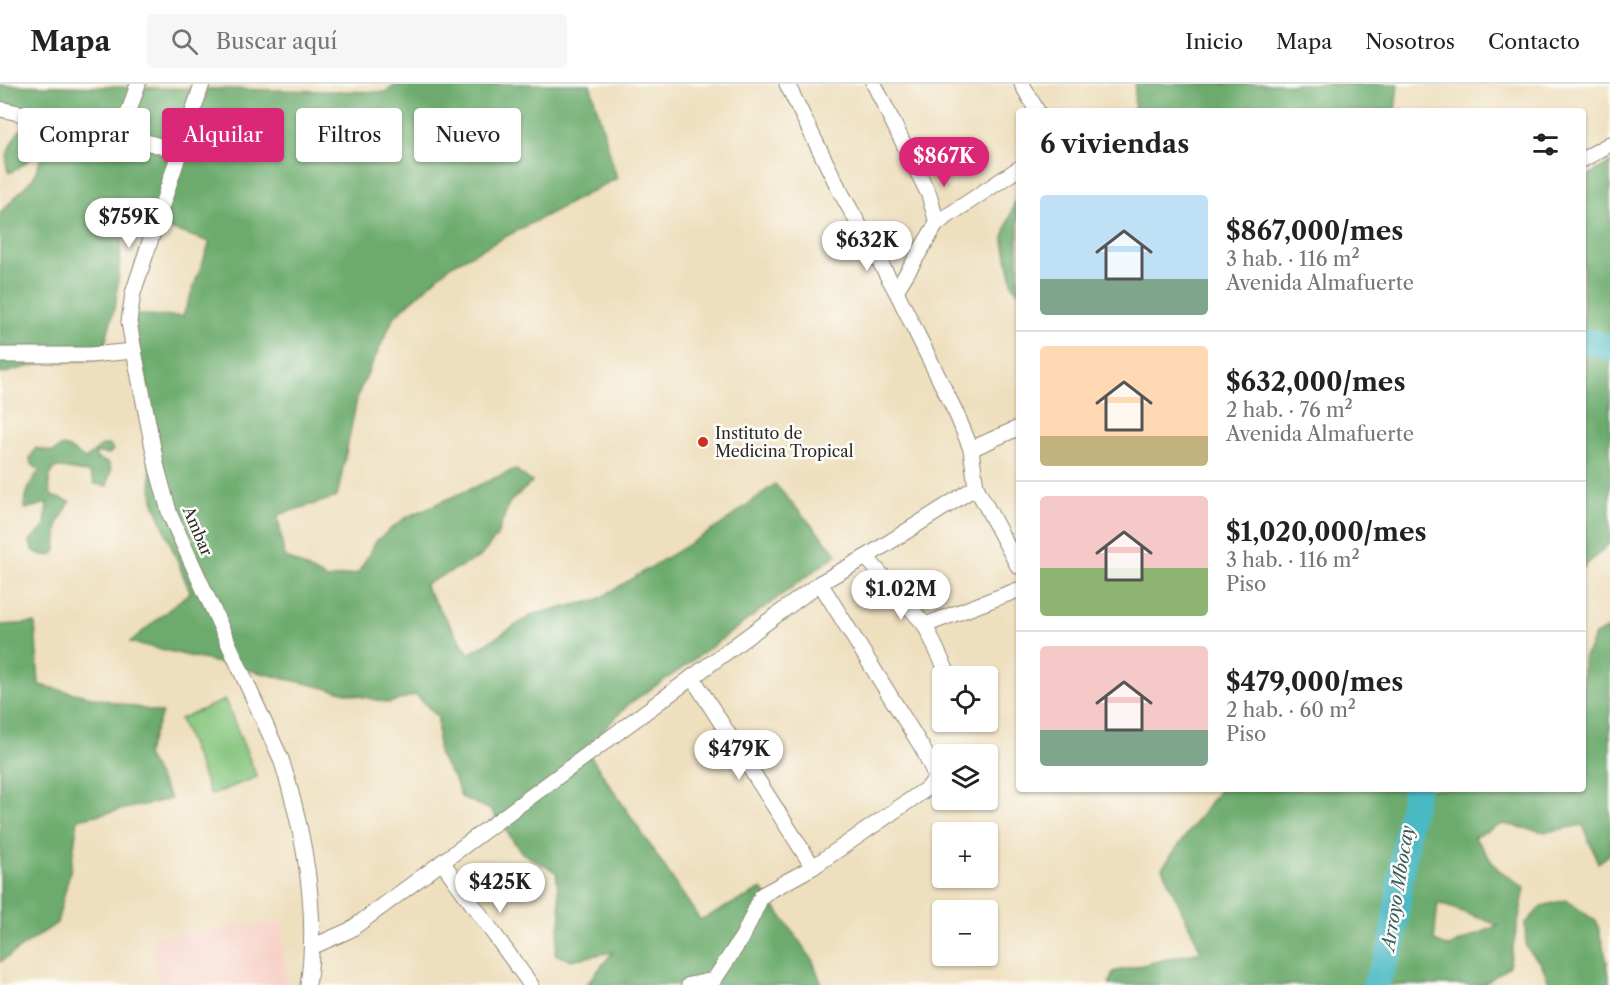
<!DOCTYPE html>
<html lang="es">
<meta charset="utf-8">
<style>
:root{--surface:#fff;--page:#f6f6f6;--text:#222;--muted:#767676;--line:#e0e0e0;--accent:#db2777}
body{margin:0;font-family:"Libre Caslon Text",serif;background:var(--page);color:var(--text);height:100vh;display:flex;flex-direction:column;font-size:22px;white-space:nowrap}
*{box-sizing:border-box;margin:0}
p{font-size:20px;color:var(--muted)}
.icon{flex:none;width:33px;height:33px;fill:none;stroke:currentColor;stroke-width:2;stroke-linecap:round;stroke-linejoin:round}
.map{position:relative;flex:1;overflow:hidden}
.drawer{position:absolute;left:1016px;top:24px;width:570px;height:684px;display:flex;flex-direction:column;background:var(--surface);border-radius:6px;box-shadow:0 2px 4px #0004}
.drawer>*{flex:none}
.banner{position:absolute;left:18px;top:24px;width:570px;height:54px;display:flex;gap:12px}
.buttons{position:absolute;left:932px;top:582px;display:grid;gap:12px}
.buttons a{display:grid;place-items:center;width:66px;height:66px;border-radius:6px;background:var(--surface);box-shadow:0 2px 4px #0004;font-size:30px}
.price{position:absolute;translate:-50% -51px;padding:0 14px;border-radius:21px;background:#fff;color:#222;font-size:20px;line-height:39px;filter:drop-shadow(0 2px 3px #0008)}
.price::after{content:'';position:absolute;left:50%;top:36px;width:18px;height:14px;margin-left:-9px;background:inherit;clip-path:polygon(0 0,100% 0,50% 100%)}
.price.selected{background:var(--accent);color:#fff}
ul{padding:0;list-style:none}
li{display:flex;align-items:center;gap:18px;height:150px;padding:0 24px}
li+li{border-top:2px solid var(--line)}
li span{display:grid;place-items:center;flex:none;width:168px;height:120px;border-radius:6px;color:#555}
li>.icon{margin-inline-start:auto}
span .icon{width:72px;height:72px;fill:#fffc;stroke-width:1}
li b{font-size:26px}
h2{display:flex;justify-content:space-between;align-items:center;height:72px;padding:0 24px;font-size:26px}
.pill{padding:0 21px;border-radius:6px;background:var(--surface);box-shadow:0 2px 4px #0004;font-size:21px;line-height:54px}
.pill.selected{background:var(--accent);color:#fff}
header{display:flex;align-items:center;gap:36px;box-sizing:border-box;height:84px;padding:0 30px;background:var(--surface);border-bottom:2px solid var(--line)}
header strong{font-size:28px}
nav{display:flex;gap:33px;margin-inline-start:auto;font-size:21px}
.search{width:420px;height:54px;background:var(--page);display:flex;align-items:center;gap:15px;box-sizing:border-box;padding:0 21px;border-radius:6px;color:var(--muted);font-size:22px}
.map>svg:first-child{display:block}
.built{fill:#f7d1c7}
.green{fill:#86c67e;stroke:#587854;stroke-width:1.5}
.forest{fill:#6cab6d;stroke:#4c6b4c;stroke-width:1.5;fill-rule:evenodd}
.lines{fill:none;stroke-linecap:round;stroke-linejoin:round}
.river{stroke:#4ab9c3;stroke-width:26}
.minor-casing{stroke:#8c8574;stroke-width:17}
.minor{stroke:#fff;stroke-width:15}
.poi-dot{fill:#c8321e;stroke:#fdfcf7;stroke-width:2}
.labels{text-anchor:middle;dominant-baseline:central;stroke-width:5;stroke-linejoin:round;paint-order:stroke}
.poi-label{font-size:16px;fill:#2b2b2b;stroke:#fdfcf7;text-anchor:start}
.street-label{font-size:16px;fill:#2b2b2b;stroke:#fdfcf7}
.water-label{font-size:18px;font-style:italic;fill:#365d60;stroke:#fdfcf7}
</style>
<header>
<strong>Mapa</strong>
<div class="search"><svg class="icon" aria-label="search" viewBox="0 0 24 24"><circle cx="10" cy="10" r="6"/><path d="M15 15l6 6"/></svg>Buscar aquí</div>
<nav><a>Inicio</a><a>Mapa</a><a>Nosotros</a><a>Contacto</a></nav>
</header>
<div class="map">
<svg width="1610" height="901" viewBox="0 0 1610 901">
<rect width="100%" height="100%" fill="#fdfcf7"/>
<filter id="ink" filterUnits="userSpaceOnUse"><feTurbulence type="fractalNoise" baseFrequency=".0167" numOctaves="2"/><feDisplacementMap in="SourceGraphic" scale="12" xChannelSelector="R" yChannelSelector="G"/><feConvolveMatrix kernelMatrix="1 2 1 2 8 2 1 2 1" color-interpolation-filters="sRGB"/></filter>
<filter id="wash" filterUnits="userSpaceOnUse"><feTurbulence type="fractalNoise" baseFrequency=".008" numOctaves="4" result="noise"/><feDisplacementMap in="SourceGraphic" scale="24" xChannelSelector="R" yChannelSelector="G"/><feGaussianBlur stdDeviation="1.35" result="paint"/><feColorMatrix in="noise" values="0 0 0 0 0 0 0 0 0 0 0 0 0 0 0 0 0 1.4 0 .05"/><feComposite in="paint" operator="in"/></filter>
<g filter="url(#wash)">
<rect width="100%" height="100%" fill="#eedfbe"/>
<!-- built -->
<polygon class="built" points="281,838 286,901 157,901 153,853"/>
<!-- green -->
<polygon class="green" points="225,616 257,693 211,711 180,635"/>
<!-- forest -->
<g class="forest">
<polygon points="397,0 590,0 617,94 450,182 394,233 358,310 337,413 278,431 284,472 327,495 358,489 377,456 405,434 515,385 532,398 509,419 497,452 480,473 424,501 469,570 534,530 597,516 719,442 775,400 837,470 681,585 630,619 585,664 700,836 762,805 812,875 822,901 586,901 613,868 570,876 555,870 561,831 556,788 522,769 491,726 461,713 456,698 438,670 438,633 416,611 389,619 130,558 190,508 153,416 135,231 183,232 210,158 161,142 125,121 116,218 101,274 43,279 0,290 0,129 34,93 60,21 16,33 0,32 0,1 385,8"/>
<polygon points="1135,0 1398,0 1395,27 1134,27"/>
<path d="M28 41 34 42C44 63 28 81 9 89 1 75 14 47 28 41Z"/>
<polygon points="1610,78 1610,459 1583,484 1583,95"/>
<polygon points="1018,109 1018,208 1013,203 1003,153"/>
<path d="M103 361H110L113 366 109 370 96 369V374L109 380 111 386 107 402 95 400 90 389C86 388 61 384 56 383 48 391 47 402 52 412L70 418 58 439 56 466 52 471C41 472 30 469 30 456L45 443 47 419 25 425C23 415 32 393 40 387L31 379 30 374 36 364 53 368 63 362 69 364 85 375Z"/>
<polygon points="35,539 39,601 162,629 146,671 171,715 78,735 71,783 57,839 0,878 0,541"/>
<path d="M1610 543V770L1598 779 1583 741 1546 748 1502 740 1474 753 1498 785 1525 804 1509 882 1483 901H1109L1113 888 1201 867 1162 784 1220 705H1582L1583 577 1595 551ZM1438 819 1498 841 1449 863 1434 857Z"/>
<path d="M1566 816 1597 838C1601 859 1610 880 1609 901H1550L1542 881 1526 863 1525 840 1542 822Z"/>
</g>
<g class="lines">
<!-- river -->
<g class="river">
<polyline points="1582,256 1610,263"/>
<polyline points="1375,901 1392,862 1407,746 1416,705"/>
</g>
</g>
</g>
<g filter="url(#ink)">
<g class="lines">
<defs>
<g id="minor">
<path d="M202 0 133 209 129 238 134 267 157 384 170 431 281 675C304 747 319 827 308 901"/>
<polyline points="874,0 929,111 937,139 896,207"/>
<polyline points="1022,0 1037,27"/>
<polyline points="0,25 121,51 178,67"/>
<polyline points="121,51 138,0"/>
<polyline points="1582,76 1610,60"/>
<polyline points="937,139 1018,85"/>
<polyline points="0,271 90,271 134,267"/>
<polyline points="971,365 1018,344"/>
<polyline points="976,403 1018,482"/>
<polyline points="866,473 925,541 949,592"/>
<polyline points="925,541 1018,506"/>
<polyline points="692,593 813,783"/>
<polyline points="442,778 531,901"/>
<polyline points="314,862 350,846 820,499 866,473 976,403 971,365 957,331 896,207 840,107 787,0"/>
<polyline points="689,901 714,896 743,852 762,811 813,783 929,703 936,693 923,665 820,499"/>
</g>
</defs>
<!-- minor casing -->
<use href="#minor" class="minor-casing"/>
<!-- minor -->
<use href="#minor" class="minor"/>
</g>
</g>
<!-- markers -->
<circle class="poi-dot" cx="703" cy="358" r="6"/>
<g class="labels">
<!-- poi labels -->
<g class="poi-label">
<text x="715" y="349">Instituto de<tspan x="715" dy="18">Medicina Tropical</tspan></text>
</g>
<!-- street labels -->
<g class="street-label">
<text transform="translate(198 447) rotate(67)">Ambar</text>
</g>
<!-- water labels -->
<g class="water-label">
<text transform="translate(1398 804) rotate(-81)">Arroyo Mbocay</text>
</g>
</g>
</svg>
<div class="buttons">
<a><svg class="icon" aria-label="locate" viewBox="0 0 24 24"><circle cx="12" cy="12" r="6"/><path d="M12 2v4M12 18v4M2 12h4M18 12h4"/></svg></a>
<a><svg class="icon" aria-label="layers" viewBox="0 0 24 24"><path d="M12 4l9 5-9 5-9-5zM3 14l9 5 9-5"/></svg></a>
<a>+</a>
<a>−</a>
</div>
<b class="price selected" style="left:944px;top:104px">$867K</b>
<b class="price" style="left:129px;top:165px">$759K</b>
<b class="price" style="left:867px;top:188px">$632K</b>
<b class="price" style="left:901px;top:537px">$1.02M</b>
<b class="price" style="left:739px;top:697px">$479K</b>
<b class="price" style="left:500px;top:830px">$425K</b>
<div class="banner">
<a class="pill">Comprar</a>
<a class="pill selected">Alquilar</a>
<a class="pill">Filtros</a>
<a class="pill">Nuevo</a>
</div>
<section class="drawer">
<h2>6 viviendas<svg class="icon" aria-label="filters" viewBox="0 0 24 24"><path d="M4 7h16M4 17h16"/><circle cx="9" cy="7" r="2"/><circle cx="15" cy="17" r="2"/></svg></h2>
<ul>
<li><span style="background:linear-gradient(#bfe0f5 70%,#7fa58c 0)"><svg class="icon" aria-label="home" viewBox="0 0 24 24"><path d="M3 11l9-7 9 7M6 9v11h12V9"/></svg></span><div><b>$867,000/mes</b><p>3 hab. · 116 m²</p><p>Avenida Almafuerte</p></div></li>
<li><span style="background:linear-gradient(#ffd9b3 75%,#c2b280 0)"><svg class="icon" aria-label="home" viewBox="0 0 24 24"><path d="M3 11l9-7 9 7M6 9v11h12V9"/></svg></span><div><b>$632,000/mes</b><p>2 hab. · 76 m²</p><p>Avenida Almafuerte</p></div></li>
<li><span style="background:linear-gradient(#f6c9c9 60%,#8fb573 0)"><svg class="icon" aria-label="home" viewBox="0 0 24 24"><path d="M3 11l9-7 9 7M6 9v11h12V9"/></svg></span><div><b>$1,020,000/mes</b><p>3 hab. · 116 m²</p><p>Piso</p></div></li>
<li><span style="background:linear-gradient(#f6c9c9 70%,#7fa58c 0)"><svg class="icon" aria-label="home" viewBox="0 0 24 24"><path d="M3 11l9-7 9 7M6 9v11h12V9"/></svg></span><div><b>$479,000/mes</b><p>2 hab. · 60 m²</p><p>Piso</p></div></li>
</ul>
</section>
</div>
